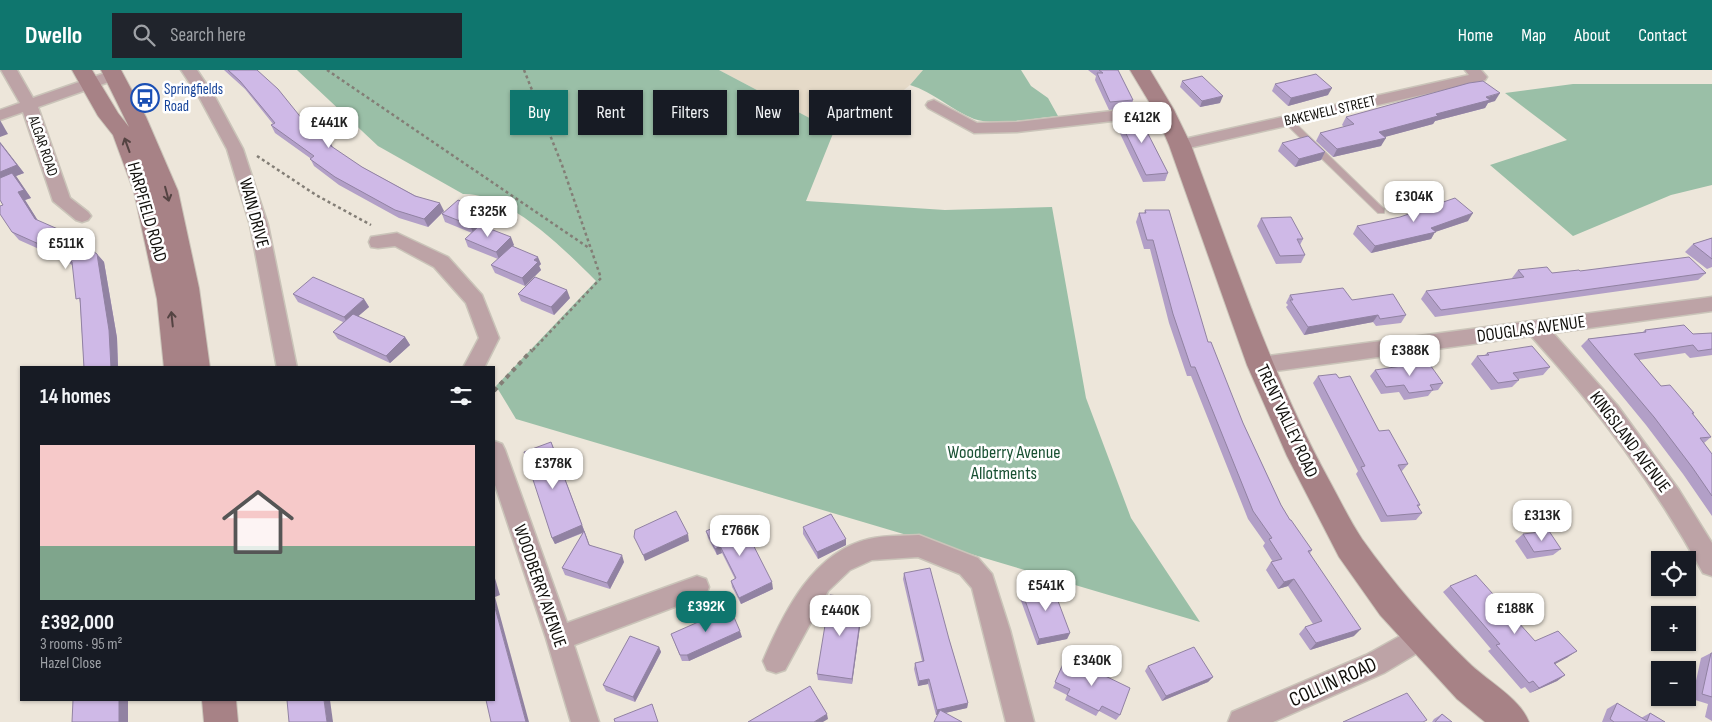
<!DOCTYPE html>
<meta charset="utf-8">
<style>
:root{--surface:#171b24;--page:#20242c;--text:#f1f3f6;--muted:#9ea1a6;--accent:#0f766e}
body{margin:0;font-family:"Sofia Sans Condensed",sans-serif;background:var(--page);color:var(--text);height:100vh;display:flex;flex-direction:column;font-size:19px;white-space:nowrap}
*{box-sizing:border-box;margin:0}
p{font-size:16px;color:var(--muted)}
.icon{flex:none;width:28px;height:28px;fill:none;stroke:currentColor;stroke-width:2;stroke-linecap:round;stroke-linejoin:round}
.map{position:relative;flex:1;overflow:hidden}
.details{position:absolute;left:20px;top:296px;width:475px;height:335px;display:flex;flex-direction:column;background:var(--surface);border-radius:0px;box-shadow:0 1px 4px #0004}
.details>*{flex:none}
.guide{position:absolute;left:510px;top:20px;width:475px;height:45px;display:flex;gap:10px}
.controls{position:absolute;left:1651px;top:481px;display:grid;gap:10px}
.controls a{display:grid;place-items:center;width:45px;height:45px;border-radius:0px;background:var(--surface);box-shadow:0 1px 4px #0004;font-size:25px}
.price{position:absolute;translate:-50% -42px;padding:0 11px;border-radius:10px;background:#fff;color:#222;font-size:16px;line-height:32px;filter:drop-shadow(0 1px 2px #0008)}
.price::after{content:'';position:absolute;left:50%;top:30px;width:15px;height:11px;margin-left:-8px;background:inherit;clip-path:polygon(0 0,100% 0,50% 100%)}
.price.selected{background:var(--accent);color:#fff}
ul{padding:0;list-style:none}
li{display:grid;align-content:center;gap:10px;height:265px;padding:0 20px}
li span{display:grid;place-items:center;height:155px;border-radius:0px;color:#555}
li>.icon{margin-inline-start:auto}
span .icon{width:90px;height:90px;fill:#fffc;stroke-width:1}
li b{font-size:21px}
h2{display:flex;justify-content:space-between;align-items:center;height:60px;padding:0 20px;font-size:21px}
.tag{padding:0 18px;border-radius:0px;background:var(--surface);box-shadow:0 1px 4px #0004;font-size:18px;line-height:45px}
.tag.selected{background:var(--accent);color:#fff}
header{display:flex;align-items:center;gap:30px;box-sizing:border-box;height:70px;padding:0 25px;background:var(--accent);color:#fff}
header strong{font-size:24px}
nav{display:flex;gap:28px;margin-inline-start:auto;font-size:18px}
.search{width:350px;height:45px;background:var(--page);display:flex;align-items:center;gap:12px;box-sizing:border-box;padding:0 18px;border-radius:0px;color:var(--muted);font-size:19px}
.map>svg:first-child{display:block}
.built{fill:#e5dac8}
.green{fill:#9abfa7}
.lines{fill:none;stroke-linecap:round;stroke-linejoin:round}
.lane-casing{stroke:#cac4b9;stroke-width:2}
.street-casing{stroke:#cac4b9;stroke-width:3}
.secondary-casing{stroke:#cac4b9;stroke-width:2}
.path-far1{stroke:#837e76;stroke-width:2.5;stroke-dasharray:3 3;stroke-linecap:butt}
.path{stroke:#837e76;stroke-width:4;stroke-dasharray:4.5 4.5;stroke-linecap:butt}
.lane{fill:#bda3a6;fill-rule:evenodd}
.street{fill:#bda3a6;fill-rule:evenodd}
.secondary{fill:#a78286;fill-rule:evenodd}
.wall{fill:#b29fc7}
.shaded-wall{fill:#9182a2}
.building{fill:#cfb9e7;stroke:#9182a2}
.oneway{stroke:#544342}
.labels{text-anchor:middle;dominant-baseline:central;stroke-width:5;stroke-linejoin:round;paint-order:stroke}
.far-transit-label{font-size:15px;fill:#164399;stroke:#fff;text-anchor:start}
.far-street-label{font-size:15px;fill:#110f0b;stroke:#fff}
.street-label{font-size:18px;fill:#110f0b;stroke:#fff}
.park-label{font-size:18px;fill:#195133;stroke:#fff}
.near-street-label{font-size:21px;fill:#110f0b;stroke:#fff}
</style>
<header>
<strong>Dwello</strong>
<div class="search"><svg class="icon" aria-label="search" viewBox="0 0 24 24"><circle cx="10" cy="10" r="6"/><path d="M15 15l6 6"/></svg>Search here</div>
<nav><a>Home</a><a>Map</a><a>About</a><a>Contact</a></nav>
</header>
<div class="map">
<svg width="1712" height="652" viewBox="0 0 1712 652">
<rect width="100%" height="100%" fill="#ede6da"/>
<!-- built -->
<polygon class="built" points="719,0 923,0 910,15 894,28 834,61"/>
<!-- green -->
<g class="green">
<path d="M297 0H719L834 61 806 131 945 140 1052 137 1086 328 1131 448 1200 552 516 349 496 316 596 211C565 180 509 123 463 124L378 76Z"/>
<path d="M923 0H1021L1031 16 1048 28 1058 46C1037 48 994 56 974 49 952 40 933 22 910 15Z"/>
<polygon points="1573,14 1712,14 1712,115 1671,125 1573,166 1490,95 1567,70 1505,23"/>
</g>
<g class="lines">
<defs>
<polygon id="lane" points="1285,49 1291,49 1384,139 1384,143 1378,143 1285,53"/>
<g id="street">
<polygon points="1,0 17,0 33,28 108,2 120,2 122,5 120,8 38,37 70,128 88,142 91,146 88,150 82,152 76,150 53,131 23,42 0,50 0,40 20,33"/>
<polygon points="181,0 197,0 215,27 243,79 268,155 297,298 277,298 250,155 227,79 199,27"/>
<polygon points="1465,0 1481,0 1487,7 1485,10 1479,12 1180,80 1174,79 1172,75 1174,71 1180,70 1469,5"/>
<polygon points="934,30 977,53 1017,52 1164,35 1170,37 1172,40 1170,43 1164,45 1017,62 974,63 928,38 926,35 928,32"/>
<polygon points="397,163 448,187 482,225 499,268 484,298 463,298 479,268 466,233 434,197 395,176 378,178 371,177 369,172 371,167"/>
<path d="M1712 227V241L1553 263 1617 335 1679 420 1712 473V506L1703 503C1654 414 1599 341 1531 266L1260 303 1253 301 1250 295 1253 289 1260 287Z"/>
<polygon points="494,371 502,374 505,380 567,553 697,506 706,509 709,517 706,525 574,575 599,652 571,652 546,568 494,412"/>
<path d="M919 465 978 488 992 504 1010 560 1034 652H1006L972 518 960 504 918 487 872 490 850 500 828 521 785 600 776 603 767 600 763 591C784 542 813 482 869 469 885 465 903 466 919 465Z"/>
<polygon points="1420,555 1429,558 1433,567 1429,576 1384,603 1273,652 1228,652 1232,642 1366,585"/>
</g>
<g id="secondary">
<polygon points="72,0 92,0 118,43 129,57 101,0 121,0 146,47 178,121 199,218 210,298 164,298 157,229 134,122 113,65 98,46"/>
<path d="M1130 0H1150L1174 40 1191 75C1233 188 1271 304 1329 410 1340 430 1350 451 1362 469 1394 514 1429 554 1468 592 1487 611 1520 628 1529 652H1485L1457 629 1380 545 1339 487 1287 386 1247 295 1169 75 1154 40Z"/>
<polygon points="202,630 236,630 238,652 204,652"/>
</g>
</defs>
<!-- lane casing -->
<use href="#lane" class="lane-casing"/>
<!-- street casing -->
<use href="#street" class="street-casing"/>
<!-- secondary casing -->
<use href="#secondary" class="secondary-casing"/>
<!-- path-far1 -->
<g class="path-far1">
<polyline points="327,0 589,178"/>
<polyline points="524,0 562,95 601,208 531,282"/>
<polyline points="257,86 316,125 371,155"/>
</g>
<!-- path -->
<polyline class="path" points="494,321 532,280"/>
<!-- lane -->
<use href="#lane" class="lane"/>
<!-- street -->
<use href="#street" class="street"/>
<!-- secondary -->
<use href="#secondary" class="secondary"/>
</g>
<!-- wall -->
<g class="wall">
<polygon points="224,0 257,0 307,55 329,70 333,78 362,97 444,141 428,157 399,148 339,115 314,96 310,88 275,63 271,55 273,54 245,19"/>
<polygon points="1088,0 1118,0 1133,30 1131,37 1109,40 1095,10 1096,6"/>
<polygon points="1182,11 1220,33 1200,37 1180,17"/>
<polygon points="1275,14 1328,25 1288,36 1272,21"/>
<polygon points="1495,31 1488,33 1485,38 1435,51 1433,54 1384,67 1381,76 1333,87 1316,71 1320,63 1344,57 1342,55 1346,47"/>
<polygon points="894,42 894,50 867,65 851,54 851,47"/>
<polygon points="1117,45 1147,58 1146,60 1168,103 1165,111 1143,112 1115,53"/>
<polygon points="0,72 24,103 16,106 31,128 25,130 38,151 97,184 104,192 117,268 118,298 84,298 80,233 72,195 51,181 48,183 19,170 12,162 3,135"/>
<polygon points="1282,73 1325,82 1321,90 1295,97 1278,81"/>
<polygon points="1145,140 1208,272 1243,353 1281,435 1290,450 1312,480 1310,483 1354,566 1310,580 1299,564 1305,557 1313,554 1288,516 1278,519 1266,500 1271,492 1273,492 1263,476 1265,473 1248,449 1191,306 1187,306 1169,253 1150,179 1144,179 1136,152 1139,143 1144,143"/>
<polygon points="486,141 489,149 482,156 514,175 512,177 541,194 539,196 541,200 525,216 495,203 491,195 498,189 468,177 465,169 472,163 445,152 442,144"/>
<polygon points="1261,148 1303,169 1300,175 1305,185 1301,193 1276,194 1257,156"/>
<polygon points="1468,151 1435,162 1431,169 1371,183 1353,164 1357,156"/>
<polygon points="1712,168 1712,197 1707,199 1685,182 1693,174"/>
<polygon points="1518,200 1552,203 1580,201 1706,203 1698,210 1435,247 1421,229 1426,221 1513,209 1512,208"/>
<polygon points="293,224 364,229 369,237 358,246 405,267 410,275 390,293 338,269 333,262 343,252 298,232"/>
<polygon points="518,224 570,228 554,245 521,231"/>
<polygon points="1290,225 1352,230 1406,245 1401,253 1376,256 1373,252 1304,265 1286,237 1288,235 1286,233"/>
<polygon points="1645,260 1693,264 1712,263 1712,285 1690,288 1685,283 1639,290 1661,316 1694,343 1693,344 1711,367 1704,373 1712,384 1712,446 1683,404 1646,355 1581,276 1588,269 1643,262"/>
<polygon points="1487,283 1550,297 1543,305 1518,309 1519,310 1512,317 1491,320 1471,294 1477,286 1485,285"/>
<polygon points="1375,300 1443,313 1438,320 1432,321 1428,326 1404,330 1399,322 1381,324 1370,306"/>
<polygon points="1318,306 1339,308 1379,361 1408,394 1402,401 1401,401 1420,435 1418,437 1422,443 1416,450 1381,452 1356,404 1358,401 1313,313"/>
<polygon points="551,372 590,476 624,492 610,519 565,505 562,498 583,463 555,474 552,468"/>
<polygon points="803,457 846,475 818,489 803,464"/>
<polygon points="706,461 773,519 741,534 732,517 731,511 735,509 722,483 717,485 708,468"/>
<polygon points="1523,464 1561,479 1553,485 1527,489 1515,471"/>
<polygon points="904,503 949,569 968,633 967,638 936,645 928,614 918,616 914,599 915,593 922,591 903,509"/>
<polygon points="1450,516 1535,571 1568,587 1555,594 1565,605 1557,611 1530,623 1525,617 1521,619 1488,581 1491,579 1443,522"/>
<polygon points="1022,522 1070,563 1067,569 1037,575 1020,528"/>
<polygon points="863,529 863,535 852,614 818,610 817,604"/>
<polygon points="671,564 742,567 689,591 682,591"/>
<polygon points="659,577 661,582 635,632 606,621 603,615"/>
<polygon points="1711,583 1712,583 1712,651 1705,647 1708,634 1692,629 1701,588"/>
<polygon points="1066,587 1120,645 1116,650 1099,641 1096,646 1065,630 1067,625 1053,618"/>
<polygon points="1148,596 1213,607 1208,612 1162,631 1145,601"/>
<polygon points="1617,633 1641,648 1650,643 1665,652 1602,652 1607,639"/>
<polygon points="1442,644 1452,652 1432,652 1434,649"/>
</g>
<!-- shaded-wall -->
<g class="shaded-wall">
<polygon points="1332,18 1328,25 1288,36 1291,28"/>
<polygon points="1500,23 1495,31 1488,33 1485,38 1435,51 1433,54 1374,70 1379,62"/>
<polygon points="1223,26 1220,33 1200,37 1202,31"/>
<polygon points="894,42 894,50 867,65 867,57"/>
<polygon points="0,50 8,64 0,67"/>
<polygon points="1386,68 1381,76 1333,87 1337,79"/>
<polygon points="329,70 333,78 325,72"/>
<polygon points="0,72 24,103 16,106 31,128 25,130 42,157 0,111"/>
<polygon points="1325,82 1321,90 1295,97 1299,89"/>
<polygon points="440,133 444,141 428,157 424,149"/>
<polygon points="486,141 489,149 473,163 470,155"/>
<polygon points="1473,143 1468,151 1435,162 1431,169 1371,183 1375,176"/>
<polygon points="511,167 514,175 499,189 496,182"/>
<polygon points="44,173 51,181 48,183 41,175"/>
<polygon points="97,184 104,192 117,268 118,298 111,298"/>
<polygon points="538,187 541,194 539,196 541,200 525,216 522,208 534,190"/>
<polygon points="567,220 570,228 554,245 551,237"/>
<polygon points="364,229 369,237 348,255 344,247"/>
<polygon points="1378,245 1373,252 1304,265 1308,257"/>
<polygon points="405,267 410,275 390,293 386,286"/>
<polygon points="551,372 554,379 592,482 584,462 555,474 552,468"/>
<polygon points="688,464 689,471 645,491 643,485"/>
<polygon points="846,469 846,475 818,489 817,482"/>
<polygon points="720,476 722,483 717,485 715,479"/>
<polygon points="622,485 624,492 610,519 607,513"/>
<polygon points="494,505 500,525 495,527 529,652 526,652 494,534"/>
<polygon points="1294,509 1288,516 1278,519 1284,512"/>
<polygon points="772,512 773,519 741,534 739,528"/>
<polygon points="863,529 863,535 852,614 852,609"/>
<polygon points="1361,559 1354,566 1310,580 1316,573"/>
<polygon points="740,561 742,567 689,591 687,585"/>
<polygon points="1070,563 1067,569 1037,575 1039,569"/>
<polygon points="659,577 661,582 635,632 633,627"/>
<polygon points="1577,581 1568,587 1546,599 1554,593"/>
<polygon points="1565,605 1557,611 1530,623 1539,618"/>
<polygon points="1213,607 1208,612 1162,631 1166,626"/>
<polygon points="929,609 928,614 918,616 919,611"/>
<rect x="119" y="630" width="9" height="22"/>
<polygon points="324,630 330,630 333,652 327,652"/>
<polygon points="968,633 967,638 936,645 937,640"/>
<polygon points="827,644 828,649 823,652 814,652"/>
</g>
<!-- building -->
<g class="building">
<polygon points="228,0 257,0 278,19 307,55 329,70 325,72 362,97 415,126 440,133 424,149 395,140 335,107 310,89 314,86 271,55 275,53 240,11"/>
<polygon points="1099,0 1118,0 1133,30 1110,32 1097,3 1103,3"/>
<polygon points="1316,4 1332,18 1291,28 1275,14"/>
<polygon points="1202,6 1223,26 1202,31 1182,11"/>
<polygon points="1483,11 1500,23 1486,27 1490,30 1436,44 1438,46 1379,62 1386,68 1337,79 1320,63 1354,54 1346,47 1469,13"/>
<polygon points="878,32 894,42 867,57 851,47"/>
<polygon points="1139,42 1147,58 1145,58 1168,103 1146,105 1117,45"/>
<polygon points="1308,66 1325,82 1299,89 1282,73"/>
<polygon points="0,73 17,95 0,102"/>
<polygon points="12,103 24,120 18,122 35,149 67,163 97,184 109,260 111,298 84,298 80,228 76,229 72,192 44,173 41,175 12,162 0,144 0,136 3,135 0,130 0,108"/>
<polygon points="1455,128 1473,143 1431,158 1436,162 1375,176 1357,156 1400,147"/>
<polygon points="458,130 486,141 470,155 442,144"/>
<polygon points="1145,140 1169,140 1208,272 1211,272 1243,353 1281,435 1290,450 1291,450 1312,480 1308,481 1361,559 1316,573 1305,557 1322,551 1294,509 1284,512 1271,492 1282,489 1269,469 1272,468 1253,441 1195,297 1191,297 1173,244 1153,170 1147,170 1139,143 1146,143"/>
<polygon points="1291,147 1303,169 1297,169 1305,185 1280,186 1261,148"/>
<polygon points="480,155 511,167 496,182 465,169"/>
<polygon points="1712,168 1712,189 1693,174"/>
<polygon points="512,176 538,187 534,190 538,192 522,208 491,195"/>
<polygon points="1689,187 1706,203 1441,240 1426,221 1524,207 1518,200 1547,197 1552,203 1579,200 1580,201"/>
<polygon points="313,207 364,229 344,247 293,224"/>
<polygon points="535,207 567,220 551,237 518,224"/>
<polygon points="1343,218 1352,230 1393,224 1406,245 1380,249 1378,245 1308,257 1290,230 1293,230 1290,225"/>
<polygon points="353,244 405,267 386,286 333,262"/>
<polygon points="1684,255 1693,264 1712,263 1712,279 1698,281 1693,275 1634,284 1661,316 1670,315 1694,343 1692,343 1711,367 1700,368 1712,384 1712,426 1692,397 1654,347 1588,269 1646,262 1645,260"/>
<polygon points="1532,276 1550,297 1513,303 1519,310 1498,313 1477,286 1489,285 1487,283"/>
<polygon points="1428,292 1443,313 1430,315 1433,320 1409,323 1404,315 1386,317 1375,300"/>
<polygon points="1336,304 1339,308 1350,306 1379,361 1389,360 1408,394 1398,395 1420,435 1417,435 1422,443 1387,446 1361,397 1365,396 1318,306"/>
<polygon points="551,372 582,455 552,468 524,382"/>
<polygon points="676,441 688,464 643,485 634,467 635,460"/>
<polygon points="831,444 846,469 817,482 803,457"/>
<polygon points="739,447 772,512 739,528 731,511 736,508 720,476 715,479 706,461"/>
<polygon points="584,461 589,475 622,485 607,513 562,498"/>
<polygon points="1549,461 1561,479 1534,482 1523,464"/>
<polygon points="930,498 949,569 968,633 937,640 929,609 919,611 915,593 924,591 904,503"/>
<polygon points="1476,505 1535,571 1558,561 1577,581 1554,593 1565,605 1539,618 1533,611 1529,613 1496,575 1500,574 1450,516"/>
<polygon points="1052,515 1070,563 1039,569 1022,522"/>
<polygon points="830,525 863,529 852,609 817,604"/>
<polygon points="494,534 526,652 491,652 486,630 494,630"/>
<polygon points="730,538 740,561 687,585 680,585 671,564"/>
<polygon points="630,566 659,577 633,627 603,615"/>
<polygon points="1194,577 1213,607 1166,626 1148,596"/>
<polygon points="1711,583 1712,583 1712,627 1702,624"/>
<polygon points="1066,587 1130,618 1120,645 1102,636 1099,641 1067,625 1070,619 1055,612"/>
<polygon points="810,616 827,644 814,652 748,652"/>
<polygon points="1407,623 1427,650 1423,652 1343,652"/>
<polygon points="73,630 119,630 119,652 72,652"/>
<polygon points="287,630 324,630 327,652 289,652"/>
<polygon points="1617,633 1647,651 1650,643 1665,652 1614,652 1610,649"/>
<polygon points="652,634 658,652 615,652 614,649"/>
<polygon points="940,640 962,652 934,652"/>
<polygon points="1442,644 1452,652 1435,652"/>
</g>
<!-- one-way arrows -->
<defs><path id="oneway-shaft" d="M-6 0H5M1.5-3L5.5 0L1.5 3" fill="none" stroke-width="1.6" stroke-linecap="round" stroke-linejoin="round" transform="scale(1.25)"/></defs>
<g class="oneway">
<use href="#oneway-shaft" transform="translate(127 75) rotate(-110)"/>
<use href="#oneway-shaft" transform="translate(167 124) rotate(75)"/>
<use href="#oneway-shaft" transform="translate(172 249) rotate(-96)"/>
</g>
<!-- icons -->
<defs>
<symbol id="bus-ring" viewBox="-11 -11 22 22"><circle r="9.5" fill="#fff" stroke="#1a4fb4" stroke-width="1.5"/><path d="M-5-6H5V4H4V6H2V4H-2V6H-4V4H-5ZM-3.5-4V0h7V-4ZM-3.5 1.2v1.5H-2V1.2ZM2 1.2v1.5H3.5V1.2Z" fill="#1a4fb4"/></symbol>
</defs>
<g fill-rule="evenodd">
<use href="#bus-ring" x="129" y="12" width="32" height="32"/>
</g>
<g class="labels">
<!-- far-transit labels -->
<g class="far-transit-label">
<text x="164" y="19">Springfields<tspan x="164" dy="17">Road</tspan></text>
</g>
<!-- far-street labels -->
<g class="far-street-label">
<text transform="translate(1330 41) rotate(-13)">BAKEWELL STREET</text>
<text transform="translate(43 76) rotate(71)">ALGAR ROAD</text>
</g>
<!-- street labels -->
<g class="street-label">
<text transform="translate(147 142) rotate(74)">HARPFIELD ROAD</text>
<text transform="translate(254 143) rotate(75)">WAIN DRIVE</text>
<text transform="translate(1531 259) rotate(-8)">DOUGLAS AVENUE</text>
<text transform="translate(1287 351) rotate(65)">TRENT VALLEY ROAD</text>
<text transform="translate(1630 372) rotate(53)">KINGSLAND AVENUE</text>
<text transform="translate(540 516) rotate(71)">WOODBERRY AVENUE</text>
</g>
<!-- park labels -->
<g class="park-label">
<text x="1004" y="382">Woodberry Avenue<tspan x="1004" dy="21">Allotments</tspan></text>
</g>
<!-- near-street labels -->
<g class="near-street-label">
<text transform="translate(1333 612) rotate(-24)">COLLIN ROAD</text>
</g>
</g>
</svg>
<div class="controls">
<a><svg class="icon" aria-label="locate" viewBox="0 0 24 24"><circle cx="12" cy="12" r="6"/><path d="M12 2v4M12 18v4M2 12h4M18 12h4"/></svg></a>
<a>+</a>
<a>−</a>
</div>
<b class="price" style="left:1142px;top:74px">£412K</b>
<b class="price" style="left:329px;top:79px">£441K</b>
<b class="price" style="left:1414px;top:153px">£304K</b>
<b class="price" style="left:488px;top:168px">£325K</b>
<b class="price" style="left:66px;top:200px">£511K</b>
<b class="price" style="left:1410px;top:307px">£388K</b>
<b class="price" style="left:553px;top:420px">£378K</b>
<b class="price" style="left:1542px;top:472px">£313K</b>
<b class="price" style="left:740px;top:487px">£766K</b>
<b class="price" style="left:1046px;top:542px">£541K</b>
<b class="price selected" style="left:706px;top:563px">£392K</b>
<b class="price" style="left:1515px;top:565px">£188K</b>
<b class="price" style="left:840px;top:567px">£440K</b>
<b class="price" style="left:1092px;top:617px">£340K</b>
<div class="guide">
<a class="tag selected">Buy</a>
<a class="tag">Rent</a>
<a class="tag">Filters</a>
<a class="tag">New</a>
<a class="tag">Apartment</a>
</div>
<section class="details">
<h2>14 homes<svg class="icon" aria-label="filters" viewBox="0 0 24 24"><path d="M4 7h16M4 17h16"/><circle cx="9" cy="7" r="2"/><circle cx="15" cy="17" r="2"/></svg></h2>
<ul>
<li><span style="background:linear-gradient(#f6c9c9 65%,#7fa58c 0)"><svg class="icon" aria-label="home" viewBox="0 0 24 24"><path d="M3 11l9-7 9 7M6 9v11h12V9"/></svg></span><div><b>£392,000</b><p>3 rooms · 95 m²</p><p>Hazel Close</p></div></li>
</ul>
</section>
</div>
